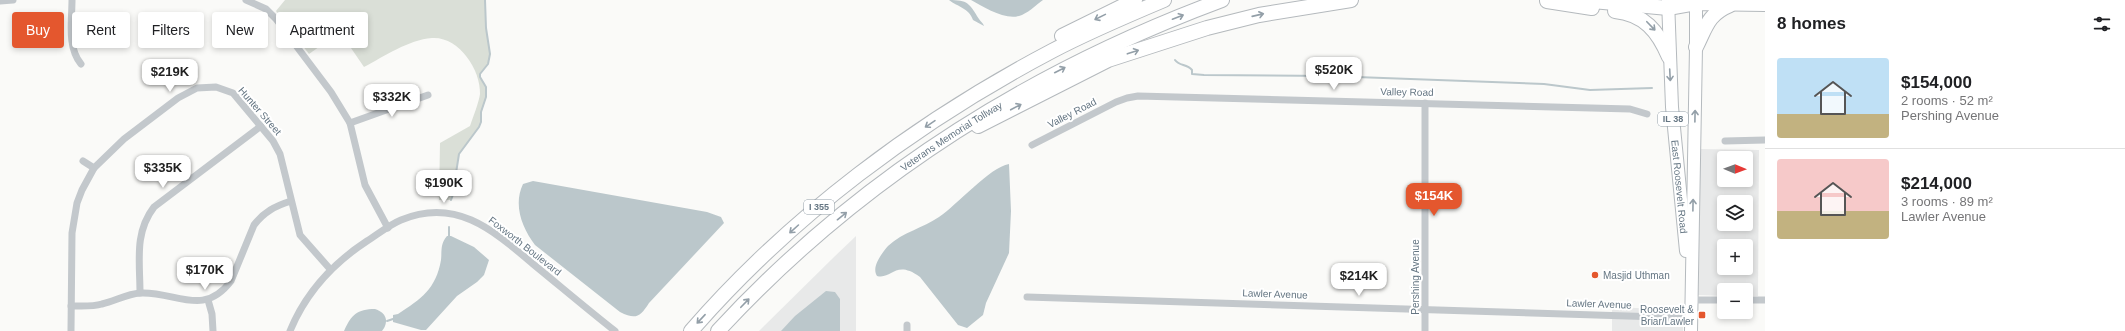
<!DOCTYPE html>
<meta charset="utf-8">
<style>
:root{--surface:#fff;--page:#f2f2f2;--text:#202124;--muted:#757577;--line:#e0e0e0;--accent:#e4572e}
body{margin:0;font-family:Helvetica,sans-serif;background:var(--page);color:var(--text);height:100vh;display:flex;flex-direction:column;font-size:15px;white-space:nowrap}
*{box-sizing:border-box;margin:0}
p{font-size:13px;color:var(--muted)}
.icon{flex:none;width:22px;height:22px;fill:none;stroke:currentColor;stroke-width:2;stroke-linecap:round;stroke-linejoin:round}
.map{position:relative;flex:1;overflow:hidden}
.sheet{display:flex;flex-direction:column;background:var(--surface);width:360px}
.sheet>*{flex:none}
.guide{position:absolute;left:12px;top:12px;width:380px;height:36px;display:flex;gap:8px}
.needle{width:26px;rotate:91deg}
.fabs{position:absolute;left:1717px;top:151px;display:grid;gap:8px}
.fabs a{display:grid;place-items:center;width:36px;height:36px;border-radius:4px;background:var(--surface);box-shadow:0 2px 6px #0003;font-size:20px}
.price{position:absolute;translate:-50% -34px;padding:0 9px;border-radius:8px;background:#fff;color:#222;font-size:13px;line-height:26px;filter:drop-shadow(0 1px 2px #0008)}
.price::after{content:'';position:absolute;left:50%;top:24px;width:12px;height:9px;margin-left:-6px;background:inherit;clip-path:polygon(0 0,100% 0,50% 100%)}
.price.current{background:var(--accent);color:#fff}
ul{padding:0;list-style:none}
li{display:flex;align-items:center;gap:12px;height:100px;padding:0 12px}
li+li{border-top:1px solid var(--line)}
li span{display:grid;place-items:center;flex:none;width:112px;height:80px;border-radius:4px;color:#555}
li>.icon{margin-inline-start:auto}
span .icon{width:48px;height:48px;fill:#fffc;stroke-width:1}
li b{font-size:17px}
h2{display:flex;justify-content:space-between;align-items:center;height:48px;padding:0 12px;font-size:17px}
.chip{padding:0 14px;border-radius:4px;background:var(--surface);box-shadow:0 2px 6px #0003;font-size:14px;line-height:36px}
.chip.current{background:var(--accent);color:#fff}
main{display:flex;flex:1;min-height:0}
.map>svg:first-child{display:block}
.built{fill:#e8e9e9;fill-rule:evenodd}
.green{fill:#dadfd7}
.water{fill:#bbc7cb}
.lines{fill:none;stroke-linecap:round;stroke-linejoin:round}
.stream{stroke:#bbc7cb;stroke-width:2}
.primary-casing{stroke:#b5babe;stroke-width:14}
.motorway-casing{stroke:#b4b9bd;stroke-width:16}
.minor{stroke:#c3c8cc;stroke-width:7}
.primary{stroke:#fff;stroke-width:12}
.motorway{stroke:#fff;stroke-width:14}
.oneway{stroke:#939fa8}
.poi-dot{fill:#e4572e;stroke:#fff;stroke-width:1.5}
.labels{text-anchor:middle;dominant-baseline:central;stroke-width:4;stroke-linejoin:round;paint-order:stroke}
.shield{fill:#fff;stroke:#939fa8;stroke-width:1}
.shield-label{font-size:9px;font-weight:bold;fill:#657683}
.street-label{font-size:10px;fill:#657683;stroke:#fff}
.poi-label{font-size:10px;fill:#657683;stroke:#fff;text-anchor:start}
</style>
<main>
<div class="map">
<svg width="1765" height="331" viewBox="0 0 1765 331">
<rect width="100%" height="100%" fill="#fafaf8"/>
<!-- built -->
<g class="built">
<path d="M1700 149 1759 150 1758 296H1746V290H1724V296L1698 295ZM1724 158H1746V180H1724ZM1724 202H1746V224H1724ZM1724 246H1746V268H1724Z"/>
<polygon points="856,236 856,331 759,331 834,257"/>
<polygon points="1612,307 1683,310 1683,331 1612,331"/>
</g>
<!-- green -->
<path class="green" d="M285 0H485L486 28 490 54 488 64 480 74V77L486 87V97L481 112V122L479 127 459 154 456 173 458 181 451 200H439L440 143 470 126C473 117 479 102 480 94 481 69 458 36 432 38 408 40 385 56 364 67L340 32 309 54 276 11Z"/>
<!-- water -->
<g class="water">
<path d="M949 0C968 0 969 3 979 19 981 22 983 23 984 26L973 20C969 8 958 7 949 0Z"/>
<path d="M971 0H1043C1036 5 1027 14 1019 16 1004 20 984 7 971 0Z"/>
<path d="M1009 164 1011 211 1009 253 986 303 983 315 967 328 958 325 920 277C895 259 892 280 877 276 871 267 882 253 888 246 903 232 923 228 939 217 957 205 990 167 1009 164Z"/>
<path d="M533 181 707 212 721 217 724 223 649 303C640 317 636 320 620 312L535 245C522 228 513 205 523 184Z"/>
<path d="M447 236H451L474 247 489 260 484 275 477 282 457 296 426 330H421L393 322V315L398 314C421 299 436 289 441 260 442 251 440 244 447 236Z"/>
<polygon points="826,291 835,292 840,299 840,331 781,331 795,316"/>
<path d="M375 309C387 313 389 322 382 331H344C351 315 357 309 375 309Z"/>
</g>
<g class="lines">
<!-- stream -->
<g class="stream">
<path d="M1175 60C1179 66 1187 64 1192 70V74L1204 75 1329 76 1544 84 1590 90 1652 88"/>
<polyline points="451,200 458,181 456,173 459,154 479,127 481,122 481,112 486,97 486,87 480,77 480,74 488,64 490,54 486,28 485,0"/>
<polyline points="449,227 449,236"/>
<polyline points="387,321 393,319"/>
</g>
<defs>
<g id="primary">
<path id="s1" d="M1668 0 1672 107 1686 251"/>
<polyline points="1691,331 1696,47 1696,0"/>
</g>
<g id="motorway">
<polyline points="1582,0 1668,8 1696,3 1765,4"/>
<polyline points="1547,1 1592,8"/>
<path d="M1615 11C1644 14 1658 31 1669 57"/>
<polyline points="1062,36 1135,0"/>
<path d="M1696 47C1706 27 1708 14 1730 5"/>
<polyline points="978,126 1108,60 1207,28 1259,15 1351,0"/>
<path d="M691 331C791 216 917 122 1052 51 1088 32 1126 16 1164 0"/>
<path id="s2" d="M718 331C859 178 1028 72 1222 0"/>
</g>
</defs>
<!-- primary casing -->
<use href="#primary" class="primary-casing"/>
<!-- motorway casing -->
<use href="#motorway" class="motorway-casing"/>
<!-- minor -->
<g class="minor">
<path d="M72 0C72 21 67 47 81 64"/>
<polyline points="246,0 266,9 276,19 331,92 350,123 365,185 388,228"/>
<polyline points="0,1 13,0"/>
<polyline points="350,123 428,95"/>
<polyline points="1725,141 1765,140"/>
<polyline points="1032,145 1116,102 1127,98 1138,96 1630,109 1647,114"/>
<polyline points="83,161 94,168"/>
<path d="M140 293C140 262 134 233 154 207L261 126"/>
<polyline points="1027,297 1691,318"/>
<polyline points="208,300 212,314 213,331"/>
<polyline points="1691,300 1724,300"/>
<polyline points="1746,300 1765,300"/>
<path d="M71 306C81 306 92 307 102 304 115 301 127 294 140 293 176 291 203 318 231 281L254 225C264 212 275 206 291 201"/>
<polyline points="71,331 72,233 77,203 82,190 94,168 124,139 178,98 197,88 216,87 233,93 273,141 280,154 300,235 330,269"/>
<path d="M290 331C306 292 332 264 367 241 378 234 389 225 401 220 456 197 493 230 533 264 560 286 587 309 615 331"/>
<polyline points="907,331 907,325"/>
<polyline points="1425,331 1425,103"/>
</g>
<!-- primary -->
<use href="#primary" class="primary"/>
<!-- motorway -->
<use href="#motorway" class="motorway"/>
</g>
<!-- one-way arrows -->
<defs><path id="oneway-shaft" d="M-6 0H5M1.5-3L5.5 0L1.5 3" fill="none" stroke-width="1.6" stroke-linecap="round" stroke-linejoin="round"/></defs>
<g class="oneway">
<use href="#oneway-shaft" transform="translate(1258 15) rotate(-13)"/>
<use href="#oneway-shaft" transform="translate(1100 17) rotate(154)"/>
<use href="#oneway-shaft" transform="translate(1178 17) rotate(-21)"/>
<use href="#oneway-shaft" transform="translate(1651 26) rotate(46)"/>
<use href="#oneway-shaft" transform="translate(1133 52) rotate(-18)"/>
<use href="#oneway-shaft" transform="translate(1060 70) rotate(-27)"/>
<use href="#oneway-shaft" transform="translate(1670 75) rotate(87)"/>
<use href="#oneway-shaft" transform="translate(1016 107) rotate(-28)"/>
<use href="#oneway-shaft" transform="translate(1695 116) rotate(-89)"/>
<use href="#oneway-shaft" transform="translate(930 124) rotate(146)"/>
<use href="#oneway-shaft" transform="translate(1693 205) rotate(-89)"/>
<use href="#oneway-shaft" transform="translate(842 216) rotate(-39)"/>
<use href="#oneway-shaft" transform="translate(794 229) rotate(138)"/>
<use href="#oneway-shaft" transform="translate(745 303) rotate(-46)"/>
<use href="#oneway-shaft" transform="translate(701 319) rotate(133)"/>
</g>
<!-- markers -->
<g class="poi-dot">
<circle cx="1595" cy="275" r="4"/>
<rect x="1698" y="311" width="8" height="8" rx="2"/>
</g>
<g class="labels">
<!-- shield labels -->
<g class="shield">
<rect x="1658" y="112" width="30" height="14" rx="3"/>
<rect x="804" y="200" width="30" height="14" rx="3"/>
</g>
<g class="shield-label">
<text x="1673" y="119">IL 38</text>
<text x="819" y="207">I 355</text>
</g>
<!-- street labels -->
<g class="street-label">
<text transform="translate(1407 92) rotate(1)">Valley Road</text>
<text transform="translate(260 111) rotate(49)">Hunter Street</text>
<text transform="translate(1072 113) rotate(-27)">Valley Road</text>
<text stroke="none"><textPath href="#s2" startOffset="305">Veterans Memorial Tollway</textPath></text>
<text stroke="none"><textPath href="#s1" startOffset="187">East Roosevelt Road</textPath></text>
<text transform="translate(525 246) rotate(38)">Foxworth Boulevard</text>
<text transform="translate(1415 277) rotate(-90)">Pershing Avenue</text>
<text transform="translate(1275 294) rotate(2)">Lawler Avenue</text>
<text transform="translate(1599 304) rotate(2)">Lawler Avenue</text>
</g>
<!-- poi labels -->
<g class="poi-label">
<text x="1603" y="275">Masjid Uthman</text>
<text x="1694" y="309" text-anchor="end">Roosevelt &amp;<tspan x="1694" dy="12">Briar/Lawler</tspan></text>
</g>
</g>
</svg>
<div class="fabs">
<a><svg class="needle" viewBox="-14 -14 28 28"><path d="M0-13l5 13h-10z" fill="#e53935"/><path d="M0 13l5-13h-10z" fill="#757577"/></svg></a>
<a><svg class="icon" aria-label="layers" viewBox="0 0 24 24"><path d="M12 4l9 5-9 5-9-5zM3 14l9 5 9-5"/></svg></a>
<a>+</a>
<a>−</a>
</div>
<b class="price" style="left:1334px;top:91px">$520K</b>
<b class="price" style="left:170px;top:93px">$219K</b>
<b class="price" style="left:392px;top:118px">$332K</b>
<b class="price" style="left:163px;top:189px">$335K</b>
<b class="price" style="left:444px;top:204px">$190K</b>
<b class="price current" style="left:1434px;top:217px">$154K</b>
<b class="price" style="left:205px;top:291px">$170K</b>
<b class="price" style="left:1359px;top:297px">$214K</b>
<div class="guide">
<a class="chip current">Buy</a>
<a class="chip">Rent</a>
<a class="chip">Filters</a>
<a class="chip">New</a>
<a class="chip">Apartment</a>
</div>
</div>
<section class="sheet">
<h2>8 homes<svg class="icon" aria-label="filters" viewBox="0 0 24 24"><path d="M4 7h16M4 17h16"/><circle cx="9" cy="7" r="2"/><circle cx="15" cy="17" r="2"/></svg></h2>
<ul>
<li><span style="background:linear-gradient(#bfe0f5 70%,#c2b280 0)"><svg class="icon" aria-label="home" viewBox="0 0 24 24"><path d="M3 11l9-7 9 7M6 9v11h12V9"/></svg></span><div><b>$154,000</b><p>2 rooms · 52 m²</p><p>Pershing Avenue</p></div></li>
<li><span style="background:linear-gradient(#f6c9c9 65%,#c2b280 0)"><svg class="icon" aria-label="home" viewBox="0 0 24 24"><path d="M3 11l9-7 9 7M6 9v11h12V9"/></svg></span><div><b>$214,000</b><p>3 rooms · 89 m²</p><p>Lawler Avenue</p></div></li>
</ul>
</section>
</main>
